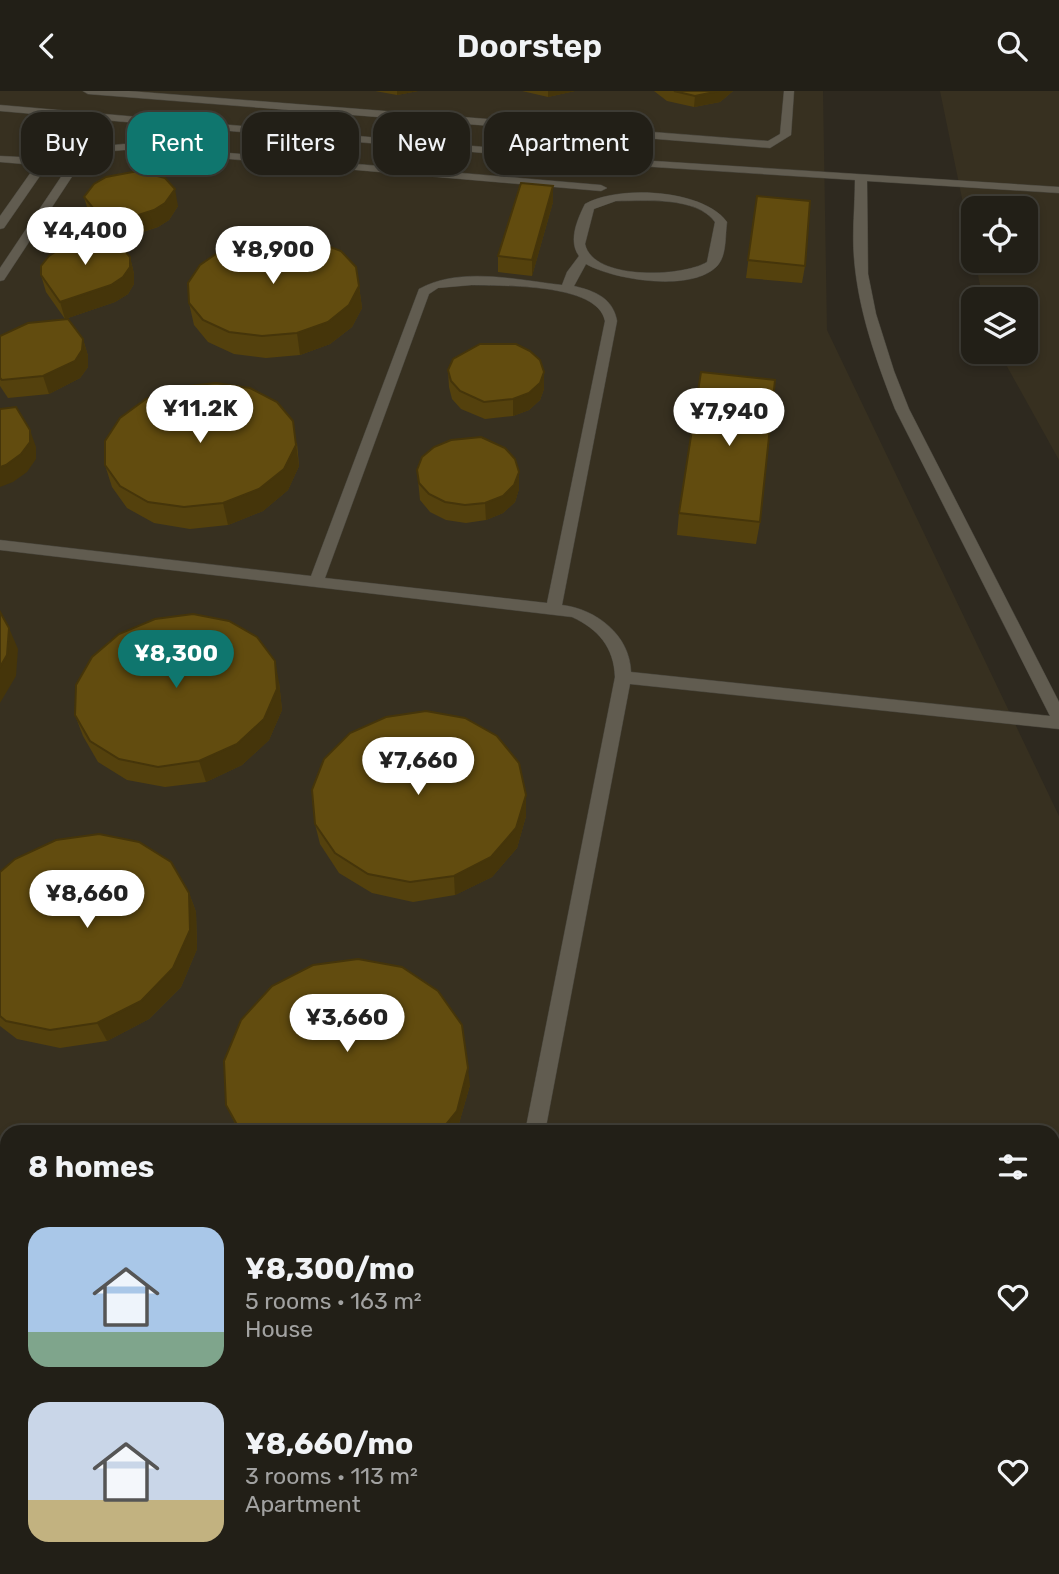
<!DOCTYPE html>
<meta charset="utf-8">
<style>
:root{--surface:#221f17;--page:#2a2720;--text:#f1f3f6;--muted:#a2a2a1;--line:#3f3d36;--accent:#0f766e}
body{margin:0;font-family:Rubik,sans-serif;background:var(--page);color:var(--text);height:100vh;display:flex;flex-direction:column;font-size:26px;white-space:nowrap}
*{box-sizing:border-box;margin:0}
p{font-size:23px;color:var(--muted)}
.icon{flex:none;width:38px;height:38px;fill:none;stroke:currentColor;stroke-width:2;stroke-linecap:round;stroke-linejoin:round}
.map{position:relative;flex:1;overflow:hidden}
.details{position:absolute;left:0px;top:1034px;width:1060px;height:450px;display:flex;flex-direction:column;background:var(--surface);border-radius:21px 21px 0 0;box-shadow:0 4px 10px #0003,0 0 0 2px var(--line)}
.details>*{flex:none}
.hud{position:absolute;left:21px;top:21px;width:700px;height:63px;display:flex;gap:14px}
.tools{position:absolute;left:961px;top:105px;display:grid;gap:14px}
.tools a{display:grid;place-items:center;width:77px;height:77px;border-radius:14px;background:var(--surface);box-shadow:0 4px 10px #0003,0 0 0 2px var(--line);font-size:35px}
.price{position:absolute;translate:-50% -60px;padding:0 16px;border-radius:24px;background:#fff;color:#222;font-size:23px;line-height:46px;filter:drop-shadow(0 2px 4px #0008)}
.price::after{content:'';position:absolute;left:50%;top:42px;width:21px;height:16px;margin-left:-10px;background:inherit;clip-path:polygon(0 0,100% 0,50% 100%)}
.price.selected{background:var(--accent);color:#fff}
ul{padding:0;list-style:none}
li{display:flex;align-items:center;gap:21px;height:175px;padding:0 28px}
li span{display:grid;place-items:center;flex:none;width:196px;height:140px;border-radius:21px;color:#555}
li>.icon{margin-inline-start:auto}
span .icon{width:84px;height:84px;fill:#fffc;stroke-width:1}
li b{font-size:30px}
h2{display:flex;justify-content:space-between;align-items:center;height:84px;padding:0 28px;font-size:30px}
.pill{padding:0 24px;border-radius:21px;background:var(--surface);box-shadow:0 4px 10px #0003,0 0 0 2px var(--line);font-size:24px;line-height:63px}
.pill.selected{background:var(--accent);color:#fff}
header{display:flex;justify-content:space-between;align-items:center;height:91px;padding:0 28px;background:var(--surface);font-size:32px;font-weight:600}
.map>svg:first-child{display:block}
.built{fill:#373020;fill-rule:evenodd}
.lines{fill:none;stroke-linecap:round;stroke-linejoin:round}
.service-casing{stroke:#47443b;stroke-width:1}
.service{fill:#615c50;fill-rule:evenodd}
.wall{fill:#54410d}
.shaded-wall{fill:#45350a}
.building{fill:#624c0f;stroke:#45350a;stroke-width:2}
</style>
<header><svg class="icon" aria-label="back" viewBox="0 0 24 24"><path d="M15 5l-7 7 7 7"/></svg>Doorstep<svg class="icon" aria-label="search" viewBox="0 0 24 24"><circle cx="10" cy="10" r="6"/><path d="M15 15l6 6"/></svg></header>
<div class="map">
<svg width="1059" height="1483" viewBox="0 0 1059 1483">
<rect width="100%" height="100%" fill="#2e291f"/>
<!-- built -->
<g class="built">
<path d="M0 0H823L827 239 1059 725V1483H0ZM7 1041H1054V1477H7Z"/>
<polygon points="940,0 1059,0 1059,369 999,261 1026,261 1026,208 983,208 975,170 1026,170 1026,117 973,117 973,161"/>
</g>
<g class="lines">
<defs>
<g id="service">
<polygon points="83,0 129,0 768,50 780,43 784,0 794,0 791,44 770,57 88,3"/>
<path d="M0 14 623 68 1059 96V102L867 90 868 183 876 223 894 280 909 318 1059 611V638L630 593 545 1041H525L615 586C614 556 598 538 572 526L0 459V449L311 485 419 198C460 175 517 189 562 194L567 181 579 165C568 150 577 129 585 113 618 94 703 98 727 131 725 144 727 163 718 174 694 202 614 189 586 173L574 195C595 200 613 207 617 230L562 514C596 518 630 544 631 581L1050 625 895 318C876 269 858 219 854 166 852 140 855 115 855 89L623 74 80 27 4 137 0 138V125L36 74 0 71V65L40 67 69 26 0 20ZM616 110C645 110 696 105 715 131L707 171C683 186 593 190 585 153L594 118ZM472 194C503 195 598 192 605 230L547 512 325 487 429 203 438 197Z"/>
<polygon points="124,53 601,94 607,97 601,100 124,59 101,61 81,72 4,189 0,190 0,177 73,68 95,56"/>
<polygon points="0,1109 7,1110 7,1130 0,1129"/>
<polygon points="443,1477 467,1477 466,1483 442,1483"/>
</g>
</defs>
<!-- service casing -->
<use href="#service" class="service-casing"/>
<!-- service -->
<use href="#service" class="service"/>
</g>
<!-- wall -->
<g class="wall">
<polygon points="375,0 418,0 397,4"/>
<polygon points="522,0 575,0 548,6"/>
<polygon points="654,0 733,0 720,11 694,16 667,10"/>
<polygon points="757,105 805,175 802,192 746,187"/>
<polygon points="84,106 178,115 169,129 158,136 116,150 130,166 134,183 134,193 128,203 115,211 65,228 46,201 41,184 104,143 89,123"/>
<polygon points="553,111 532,185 498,181 498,165"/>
<polygon points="359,195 362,217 352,236 330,253 300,264 266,267 234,263 208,251 194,234 189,212"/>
<polygon points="0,245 83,248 88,265 88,276 80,287 49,303 8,307 0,295"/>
<polygon points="448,279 544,281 544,298 540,309 529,319 513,325 485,328 461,318 452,308 449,296"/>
<polygon points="297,352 299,375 288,399 263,420 228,434 190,438 154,432 127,417 112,396 105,374"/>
<polygon points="417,379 519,398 515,411 503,422 486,429 466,432 446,429 430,421 420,409"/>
<polygon points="679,422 760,431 756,453 677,444"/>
<polygon points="279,591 282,619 269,649 242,674 206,691 165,696 127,689 98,671 83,645 75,624"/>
<polygon points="526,725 517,757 492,786 455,804 413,811 372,802 339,782 320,753 315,733"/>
<polygon points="0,781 189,802 196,821 197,858 181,896 149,928 107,950 60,957 17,948 0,935"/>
<polygon points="470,994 458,1036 454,1041 239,1041 226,1014"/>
</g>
<!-- shaded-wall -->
<g class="shaded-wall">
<polygon points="397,0 418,0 397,4"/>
<polygon points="548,0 575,0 548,6"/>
<polygon points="719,0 733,0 720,11 694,16 695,5"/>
<polygon points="553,95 553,111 532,185 532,169"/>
<polygon points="175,98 178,115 169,129 158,136 111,151 107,134"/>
<polygon points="130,166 134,183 134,193 128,203 115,211 65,228 60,211"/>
<polygon points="359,195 362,217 352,236 330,253 300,264 297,242"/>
<polygon points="83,248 88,265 88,276 80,287 49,303 43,285"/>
<polygon points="544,281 544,298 540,309 529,319 513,325 513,308"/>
<polygon points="293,330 299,375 288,399 263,420 228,434 223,412"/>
<polygon points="30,339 36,356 36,368 27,381 13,391 0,396 0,376"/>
<polygon points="519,381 519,398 515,411 503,422 486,429 485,412"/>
<polygon points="9,537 18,558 16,585 0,612 0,576"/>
<polygon points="275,570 279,591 282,619 269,649 242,674 206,691 199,670"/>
<polygon points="526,704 526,725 517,757 492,786 455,804 454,785"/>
<polygon points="189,802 196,821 197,858 181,896 149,928 107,950 97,932"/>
<polygon points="468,977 470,994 458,1036 454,1041 440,1041"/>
<polygon points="353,1477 360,1477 358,1483 351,1483"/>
</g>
<!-- building -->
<g class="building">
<polygon points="674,0 719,0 695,5"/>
<polygon points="138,80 165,87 175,98 165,112 154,119 107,134 84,106 94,93 106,86"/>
<polygon points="521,92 553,95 532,169 498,165"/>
<polygon points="757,105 810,110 805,175 748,169"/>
<polygon points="109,141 130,166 130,176 123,186 111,194 60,211 41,184 41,175 49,165 61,157"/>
<polygon points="285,145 315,150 341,160 356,176 359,195 349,214 328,231 297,242 262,245 229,241 203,229 189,212 188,192 200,174 223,158 252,149"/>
<polygon points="68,228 83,248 82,259 75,270 43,285 2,289 0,287 0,245 28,232"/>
<polygon points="480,253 516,253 530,260 540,269 544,281 540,292 529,302 513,308 484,311 460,300 451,290 448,279 453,268"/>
<polygon points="701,281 775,289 760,431 679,422"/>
<polygon points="216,292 250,297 277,311 293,330 296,354 284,378 259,398 223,412 184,416 148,411 120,395 105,374 105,350 120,327 146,308 179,296"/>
<polygon points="16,316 30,339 30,351 21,363 6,374 0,376 0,318"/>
<polygon points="481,346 505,357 515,368 519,381 514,394 503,405 485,412 465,414 445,411 429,403 419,392 417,379 422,366 434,356 451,349"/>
<polygon points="0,521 9,537 7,564 0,576"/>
<polygon points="193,523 229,530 257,546 275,570 277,598 264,628 237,653 199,670 158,676 119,668 90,650 75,624 76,594 92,566 119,543 155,528"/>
<polygon points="426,620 465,627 497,645 519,672 526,704 516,737 491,766 454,785 410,791 368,783 335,762 315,733 312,699 324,668 350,642 386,626"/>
<polygon points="99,743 139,751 171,771 189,802 190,839 173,877 141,910 97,932 50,939 6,930 0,925 0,781 15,768 56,749"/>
<polygon points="358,868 402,876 438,900 462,934 468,977 457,1020 440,1041 241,1041 226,1014 224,970 241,929 272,895 313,874"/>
<polygon points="57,1477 353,1477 351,1483 57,1483"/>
</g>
</svg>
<div class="tools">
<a><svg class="icon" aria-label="locate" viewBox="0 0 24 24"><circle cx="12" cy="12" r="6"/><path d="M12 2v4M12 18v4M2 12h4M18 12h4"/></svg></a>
<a><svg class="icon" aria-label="layers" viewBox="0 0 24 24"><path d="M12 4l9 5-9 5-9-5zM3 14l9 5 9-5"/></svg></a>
</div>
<b class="price" style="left:85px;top:176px">¥4,400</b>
<b class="price" style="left:273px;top:195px">¥8,900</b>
<b class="price" style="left:200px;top:354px">¥11.2K</b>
<b class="price" style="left:729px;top:357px">¥7,940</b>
<b class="price selected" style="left:176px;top:599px">¥8,300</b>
<b class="price" style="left:418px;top:706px">¥7,660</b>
<b class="price" style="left:87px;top:839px">¥8,660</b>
<b class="price" style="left:347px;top:963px">¥3,660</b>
<div class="hud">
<a class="pill">Buy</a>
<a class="pill selected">Rent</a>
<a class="pill">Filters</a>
<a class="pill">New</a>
<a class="pill">Apartment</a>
</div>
<section class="details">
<h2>8 homes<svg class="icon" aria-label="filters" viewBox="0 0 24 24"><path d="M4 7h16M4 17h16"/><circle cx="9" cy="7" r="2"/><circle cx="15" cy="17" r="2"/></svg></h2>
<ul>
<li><span style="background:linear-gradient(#a9c7e8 75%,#7fa58c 0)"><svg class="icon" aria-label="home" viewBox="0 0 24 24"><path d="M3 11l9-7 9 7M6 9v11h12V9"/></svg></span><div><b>¥8,300/mo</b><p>5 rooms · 163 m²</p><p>House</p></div><svg class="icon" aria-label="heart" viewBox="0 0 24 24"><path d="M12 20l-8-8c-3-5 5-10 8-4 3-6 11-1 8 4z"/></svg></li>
<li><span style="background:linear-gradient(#c9d6e8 70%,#c2b280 0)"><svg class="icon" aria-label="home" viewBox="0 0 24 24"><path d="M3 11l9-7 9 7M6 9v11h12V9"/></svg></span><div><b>¥8,660/mo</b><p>3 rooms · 113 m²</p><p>Apartment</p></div><svg class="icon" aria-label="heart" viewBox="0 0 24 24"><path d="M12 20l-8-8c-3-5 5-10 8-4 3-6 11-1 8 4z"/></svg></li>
</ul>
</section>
</div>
